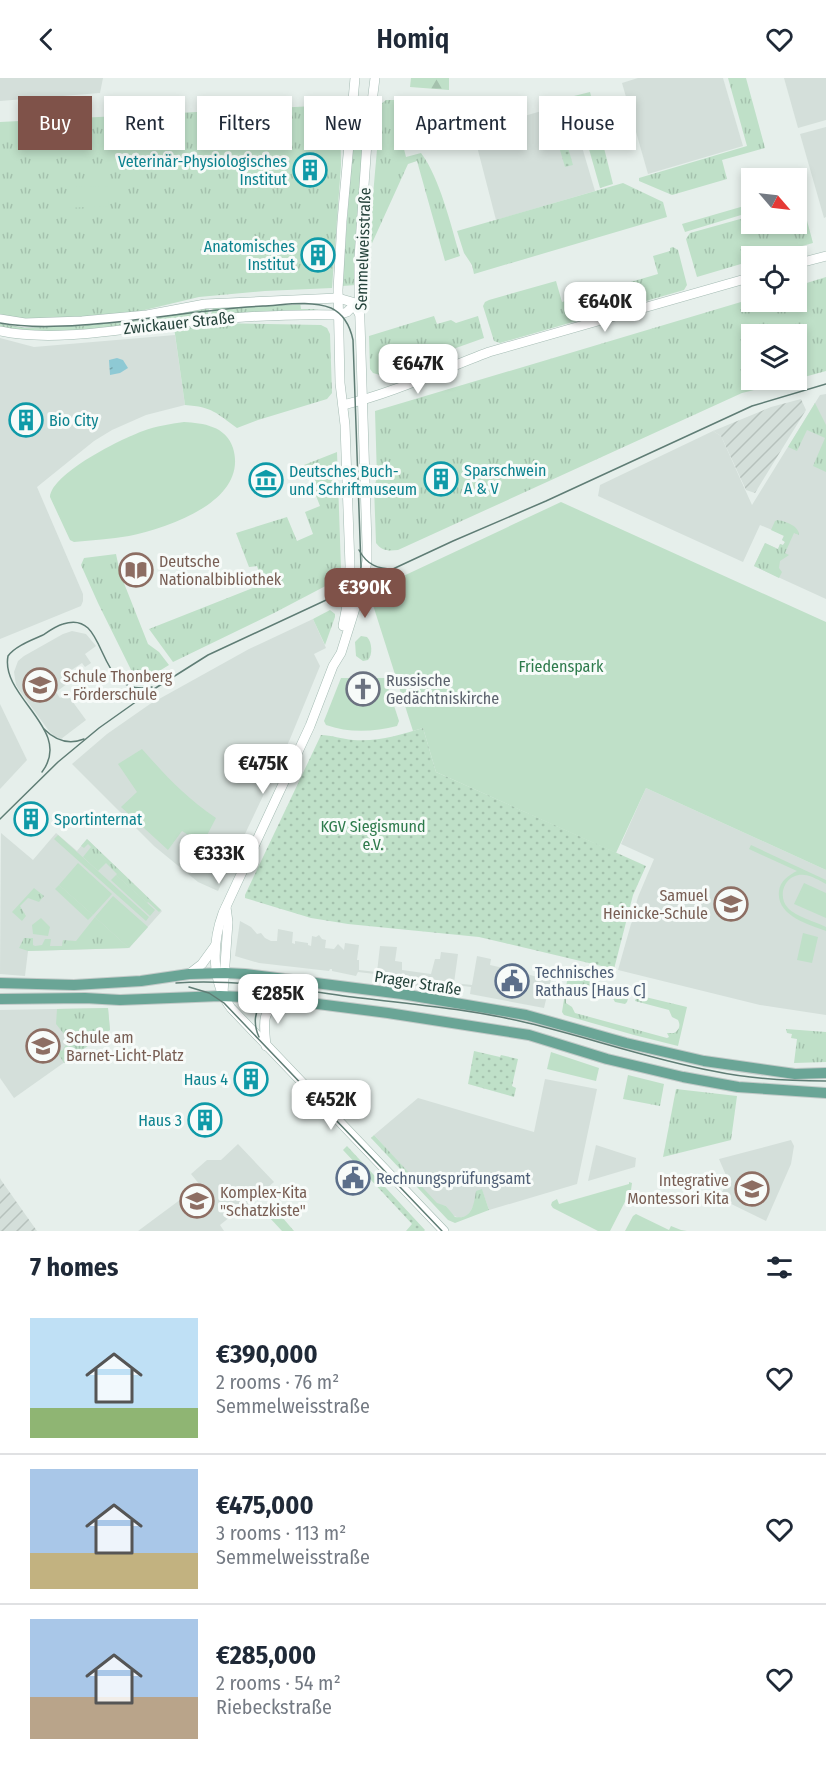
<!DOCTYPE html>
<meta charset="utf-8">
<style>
:root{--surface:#fff;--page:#f6f6f7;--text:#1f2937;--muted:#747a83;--line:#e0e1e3;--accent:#7f5249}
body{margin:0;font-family:"Fira Sans Condensed",sans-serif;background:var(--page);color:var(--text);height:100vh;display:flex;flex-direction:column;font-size:22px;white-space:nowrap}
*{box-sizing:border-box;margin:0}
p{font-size:20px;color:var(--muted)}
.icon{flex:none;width:33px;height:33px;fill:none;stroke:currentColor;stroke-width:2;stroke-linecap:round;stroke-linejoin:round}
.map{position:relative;height:1153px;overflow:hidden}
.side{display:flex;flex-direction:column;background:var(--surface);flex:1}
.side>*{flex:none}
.banner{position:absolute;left:18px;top:18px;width:790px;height:54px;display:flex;gap:12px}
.needle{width:39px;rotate:118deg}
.controls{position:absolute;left:741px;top:90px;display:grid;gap:12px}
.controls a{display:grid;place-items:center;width:66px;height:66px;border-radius:0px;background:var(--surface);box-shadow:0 3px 9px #0003;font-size:30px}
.price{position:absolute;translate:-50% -51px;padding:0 14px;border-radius:12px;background:#fff;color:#222;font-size:20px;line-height:39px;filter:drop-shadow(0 2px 3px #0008)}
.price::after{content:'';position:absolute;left:50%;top:36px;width:18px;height:14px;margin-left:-9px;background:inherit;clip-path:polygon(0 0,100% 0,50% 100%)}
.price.current{background:var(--accent);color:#fff}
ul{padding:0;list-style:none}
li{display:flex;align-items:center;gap:18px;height:150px;padding:0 30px}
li+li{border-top:2px solid var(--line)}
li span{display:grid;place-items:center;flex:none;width:168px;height:120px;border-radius:0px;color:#555}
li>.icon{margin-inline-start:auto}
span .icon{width:72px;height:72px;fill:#fffc;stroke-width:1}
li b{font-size:26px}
h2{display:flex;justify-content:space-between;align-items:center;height:72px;padding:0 30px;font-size:26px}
.tag{padding:0 21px;border-radius:0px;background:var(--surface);box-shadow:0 3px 9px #0003;font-size:21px;line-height:54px}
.tag.current{background:var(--accent);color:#fff}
header{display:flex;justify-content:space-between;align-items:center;height:78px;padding:0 30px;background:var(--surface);font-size:27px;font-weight:600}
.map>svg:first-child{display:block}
.built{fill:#d4dfda}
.industrial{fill:url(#industrial-furrows)}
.grass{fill:url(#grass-tufts)}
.forest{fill:url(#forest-firs)}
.park{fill:#bfe0c8}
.garden{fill:url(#garden-dots)}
.water{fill:url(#water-ripples)}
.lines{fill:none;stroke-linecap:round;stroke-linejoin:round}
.secondary-casing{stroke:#a4bbb3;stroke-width:10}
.primary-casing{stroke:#c2cac8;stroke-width:12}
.secondary{stroke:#fff;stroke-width:9}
.primary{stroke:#6aa596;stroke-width:10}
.tram{stroke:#5f7d75;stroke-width:1.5}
.labels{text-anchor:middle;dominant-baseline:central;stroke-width:6;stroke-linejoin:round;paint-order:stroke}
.culture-label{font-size:16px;fill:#0d838f;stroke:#f7fbf9;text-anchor:end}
.street-label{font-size:16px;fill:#24423a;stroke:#f7fbf9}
.education-label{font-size:16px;fill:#785e54;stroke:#f7fbf9;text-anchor:start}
.park-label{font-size:16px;fill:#2d7a4b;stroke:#f7fbf9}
.worship-label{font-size:16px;fill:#5b616d;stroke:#f7fbf9;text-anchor:start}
.service-label{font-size:16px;fill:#4e5e75;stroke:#f7fbf9;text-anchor:start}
</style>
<header><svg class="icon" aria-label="back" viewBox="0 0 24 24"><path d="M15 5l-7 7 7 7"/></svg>Homiq<svg class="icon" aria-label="heart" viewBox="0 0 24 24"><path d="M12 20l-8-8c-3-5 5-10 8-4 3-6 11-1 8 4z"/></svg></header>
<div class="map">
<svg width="826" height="1153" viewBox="0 0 826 1153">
<defs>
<pattern id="industrial-furrows" width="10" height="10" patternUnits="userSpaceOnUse" patternTransform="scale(1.5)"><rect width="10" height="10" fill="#d4dfda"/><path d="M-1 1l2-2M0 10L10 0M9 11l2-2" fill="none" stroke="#b6c1bc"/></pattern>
<pattern id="grass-tufts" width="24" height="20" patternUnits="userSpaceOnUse" patternTransform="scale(1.5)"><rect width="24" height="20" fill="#bfe0c8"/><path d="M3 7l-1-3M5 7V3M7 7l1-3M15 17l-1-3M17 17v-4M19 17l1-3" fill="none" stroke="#a4c1ad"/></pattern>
<pattern id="forest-firs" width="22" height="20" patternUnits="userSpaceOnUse" patternTransform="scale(1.5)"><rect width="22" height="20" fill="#bfe0c8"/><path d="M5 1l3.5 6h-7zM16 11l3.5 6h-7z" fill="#a4c1ad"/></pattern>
<pattern id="garden-dots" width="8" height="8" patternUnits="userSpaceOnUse" patternTransform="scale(1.5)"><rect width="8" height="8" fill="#bfe0c8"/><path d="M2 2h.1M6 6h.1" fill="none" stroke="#a4c1ad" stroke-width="1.8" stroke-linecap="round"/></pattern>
<pattern id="water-ripples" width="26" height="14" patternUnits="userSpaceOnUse" patternTransform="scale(1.5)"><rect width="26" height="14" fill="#8ec9d4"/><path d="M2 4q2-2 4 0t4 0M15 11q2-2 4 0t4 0" fill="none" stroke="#74a5ad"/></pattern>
</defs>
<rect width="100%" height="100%" fill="#e6efeb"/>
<!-- built -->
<g class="built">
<polygon points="0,0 103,0 100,15 0,23"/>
<polygon points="638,0 723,0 743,68 648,96 622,5"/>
<polygon points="784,0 826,0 826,42 798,50"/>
<polygon points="569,25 595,113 496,142 473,53"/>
<polygon points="826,49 826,139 824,140 800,56"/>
<polygon points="175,257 185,327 146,337 112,352 94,363 37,409 83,516 83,523 81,528 0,561 0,260 34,269"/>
<polygon points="826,316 826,521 754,488 765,465 778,471 780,466 783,467 785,464 782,462 784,457 760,447 743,484 598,418 600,407 713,353 721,358 752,427 820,317"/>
<polygon points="313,541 326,570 314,576 320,588 290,661 218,813 198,804 154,768 72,686 107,656 150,626 249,571"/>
<polygon points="72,553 86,556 96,568 85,576 91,585 85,589 82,585 70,593 75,600 56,614 60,620 67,616 86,642 61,661 55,659 49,653 19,612 16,607 14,594 18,583 24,578 63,556"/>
<polygon points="0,626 27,682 0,711"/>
<polygon points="646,710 826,792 826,937 760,927 618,892 631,846 632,844 637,842 639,835 634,833 638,819 654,781 621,766"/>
<polygon points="1,755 33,782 56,755 77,773 87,761 162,833 129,870 28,873 25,898 0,896"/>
<polygon points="240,843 251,849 257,856 261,855 265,860 271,863 277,863 278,851 293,854 292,865 295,866 295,863 308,865 308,867 311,868 312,858 316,859 319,857 322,861 326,862 325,870 334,871 338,866 344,872 345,865 359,867 357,882 359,882 359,892 377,894 380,868 397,869 395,883 402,884 402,892 431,896 435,881 440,881 441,874 458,876 454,905 472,907 477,878 491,881 490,887 508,891 510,886 519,889 520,894 537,899 539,893 552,897 544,930 470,916 471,909 455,907 454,913 440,912 376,902 375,896 358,894 356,898 332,893 332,891 330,891 329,893 259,885 235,878"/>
<polygon points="108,930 110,952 14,1020 0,1000 0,932"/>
<polygon points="545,1001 597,1011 577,1106 489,1132 482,1112 470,1134 467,1138 459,1140 452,1137 446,1128 437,1126 374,1057 418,1020 534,1054"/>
<polygon points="791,1062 794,1068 791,1086 766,1143 719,1120 728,1102 719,1081"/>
<polygon points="238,1066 274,1104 232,1141 230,1139 220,1147 224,1153 138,1153 200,1107 191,1096 207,1082 221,1082"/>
<polygon points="596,1067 636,1080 635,1089 588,1103"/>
</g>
<!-- industrial -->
<g class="industrial">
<polygon points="801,321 806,332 755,415 746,412 721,358 713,353 771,329"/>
<polygon points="0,1100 1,1102 37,1153 0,1153"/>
</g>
<!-- grass -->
<g class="grass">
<polygon points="728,0 746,0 765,70 722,82 727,101 672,117 639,103 639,100 747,68"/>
<polygon points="590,14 613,106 600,110 574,18"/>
<path d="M386 22H408L415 42 398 47 406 79 421 75C440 100 451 148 460 178L445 183 417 83 408 86 368 174 381 26Z"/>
<polygon points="335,27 340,32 341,87 332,210 265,213 199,219 128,236 26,242 0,238 0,44"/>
<polygon points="356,29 365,30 356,207 342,208"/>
<polygon points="623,105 663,124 667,139 474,196 472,187 464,175 457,153"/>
<polygon points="802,124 813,165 766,178 752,178 751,183 697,199 686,161 690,155 751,138 752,146 796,146 797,125"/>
<polygon points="751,126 751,134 685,154 682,146"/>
<polygon points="673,169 678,172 687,207 684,212 500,265 494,263 483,228 485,224 489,222 556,203 562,224 658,196 653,178 670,173 670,170"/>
<path d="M826 199V293L797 301 796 256H752V302H793L742 315 398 472C388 473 382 473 376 465L374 409 377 400 375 333 751 221 752 224H796L797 208Z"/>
<polygon points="300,224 301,231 313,231 324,233 217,238 216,236 211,236 213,230"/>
<polygon points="203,228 204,231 209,231 207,239 119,249 48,254 31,254 0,250 0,244 21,247"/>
<polygon points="434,238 437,246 451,242 456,245 478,238 484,260 380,297 373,295 370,291 369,258"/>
<path d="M210 245 321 247 327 250 330 256 332 315 327 321 258 342 237 350C216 335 213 329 185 327L174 249Z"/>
<polygon points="815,325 826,347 826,394 813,388 825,360 807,352 797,373 788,369"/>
<polygon points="337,374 341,490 337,502 274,535 173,584 149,551 263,506 257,488 249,489 236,455 287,439 297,463 313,456 305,434 320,428 304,387"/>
<path d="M778 442C787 444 799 448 799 457L794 455 785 475 789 477 780 483 779 490 782 494 779 500 754 488 765 465 778 471 780 466 783 467 785 464 782 462 784 458 771 452 775 443Z"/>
<polygon points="116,476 120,495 148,566 159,574 169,587 138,606 98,525 81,487 84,480"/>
<polygon points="330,532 335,536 335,539 325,567 313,541"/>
<path d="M361 558 367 559C372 564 373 576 368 582L363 583 356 578 355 564Z"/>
<polygon points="87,761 161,832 159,834 148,824 147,825 116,797 117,796 106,785 98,793 83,779 91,769 88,766 84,770 81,768"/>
<polygon points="59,807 93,837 88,842 55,811"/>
<polygon points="34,810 44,818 39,824 28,820 20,828 26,838 22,843 12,834"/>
<polygon points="95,839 129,870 28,873 19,870 24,860 33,860 33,867 35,868 42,867 45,861 51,861 50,868 62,868 63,862 76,863"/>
<path d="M572 899 630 914 627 924 625 926 615 924 611 917 576 908 574 909 577 914 569 915 566 919V925L572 929 575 935 667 960 669 959 667 955H674C679 952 681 948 678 942L672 939 669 932 635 923 637 917 687 929 678 968 634 957 564 937 562 934 567 903Z"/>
<polygon points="108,930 110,952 64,985 53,968 62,973 66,967 69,969 71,965 56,946 57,931"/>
<polygon points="786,951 826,954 826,984 794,985 797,961 791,960 792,956 787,955"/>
<polygon points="628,997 664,1006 660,1028 623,1021"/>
<polygon points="676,1011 737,1018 731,1062 663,1079"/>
<path d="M374 1057 437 1125 446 1128 455 1139C472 1142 474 1126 476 1113L482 1111 489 1132 455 1145 448 1142 371 1060Z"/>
<polygon points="278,1128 276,1132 294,1153 282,1153 269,1139 266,1142"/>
</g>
<!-- forest -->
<polygon class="forest" points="411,0 449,0 449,12 410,9"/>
<!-- park -->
<g class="park">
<polygon points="108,108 109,128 68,130 67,109"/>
<path d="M184 344C203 345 226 348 233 370 249 423 168 450 129 458 111 461 92 462 74 464L70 462 50 419C52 395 121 361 143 353 156 348 170 346 184 344Z"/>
<path d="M561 424 826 544V792L646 710 616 775 436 694 423 650 413 653 373 527C373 518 376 514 382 508Z"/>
<path d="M341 600H352L351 623C356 627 370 632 374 622 376 616 374 608 374 600H385L399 643 397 648C374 654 348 655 326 647L324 643Z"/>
<path d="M142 671C167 699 184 718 216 740L204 763H198L182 753 168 772 121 729 137 714 118 686Z"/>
<polygon points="58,757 149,839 146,843 54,761"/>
<path d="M751 767 826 802V806C820 803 811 797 804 797 786 795 776 817 788 830 795 838 816 844 826 849V853C809 846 776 838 779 813 780 803 789 797 797 793L749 771Z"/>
<polygon points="78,785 112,816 93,837 59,807"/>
<polygon points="116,797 155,832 150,838 111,802"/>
<polygon points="804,805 826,815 826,840 794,826"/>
<polygon points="113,818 148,849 129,870 95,839"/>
<polygon points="41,840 50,849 48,858 33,856 32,847"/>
<polygon points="803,855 818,859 812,885 797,882"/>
<polygon points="551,974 599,990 596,1003 547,991"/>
<polygon points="629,1104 632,1105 631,1112 610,1153 598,1153 553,1130 551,1127 552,1124 557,1121 559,1126 629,1106"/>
<polygon points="636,1136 669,1152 671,1148 681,1152 687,1153 625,1153 633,1138"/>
</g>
<!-- garden -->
<g class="garden">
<polygon points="565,59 573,87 565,89 557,62"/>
<path d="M423 650 436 694 646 788 633 817 614 891 479 859 348 846 311 840 245 820V817L321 657C331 657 342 661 353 662 378 664 400 657 423 650Z"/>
<polygon points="474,973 500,979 501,977 518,981 512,1008 516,1010 514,1019 468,1006"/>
<polygon points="347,1068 425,1152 424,1153 406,1153 412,1146 343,1072"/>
</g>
<!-- water -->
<polygon class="water" points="117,280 123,282 128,290 120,295 110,297 109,282"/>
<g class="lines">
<defs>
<g id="secondary">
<path d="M375 0 367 64 359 180V212L367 467V483L363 505 341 575 333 588 310 648 223 835C212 865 211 904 231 930L444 1153"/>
<polyline points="796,186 826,178"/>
<polyline points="0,241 25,245 82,243 147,237 205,226 338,220 352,224 359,235"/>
<path d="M0 253C50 264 118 252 169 246 225 239 281 236 338 237L347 234 357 224"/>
<path d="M343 327C394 315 441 292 489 274L752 199"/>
<polyline points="343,548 348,522 350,488 345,347 340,305 338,212 342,143 355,0"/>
<polyline points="189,896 202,886 215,868"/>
<polyline points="223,915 228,844 226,829"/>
<path d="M266 968C264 943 260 934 283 921"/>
</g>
<g id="primary">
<polyline points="0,905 74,907 141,903 189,896 225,895 245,896 402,916 526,937 626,965 704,983 795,996 826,995"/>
<polyline points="0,921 85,920 120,922 220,918 271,920 388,935 529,957 607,981 683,999 738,1009 826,1015"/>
</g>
</defs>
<!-- secondary casing -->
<use href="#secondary" class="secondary-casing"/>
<!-- primary casing -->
<use href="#primary" class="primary-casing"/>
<!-- secondary -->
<use href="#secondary" class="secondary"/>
<!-- primary -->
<use href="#primary" class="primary"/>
<!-- tram -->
<g class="tram">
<path d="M0 245C27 250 54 249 82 247 142 243 202 231 263 228 284 227 310 222 331 230 344 236 350 248 353 262L361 489C360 497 358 504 351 509"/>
<path d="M359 472C367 487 378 491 393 491"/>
<path d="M44 651C56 663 69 667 84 661"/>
<path d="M42 694C74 652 0 619 8 578 15 568 32 562 43 557 49 553 56 548 63 546 111 530 92 621 152 609"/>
<polyline points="0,741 58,684 99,650 154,611 208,577 453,463 546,423 752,328 826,306"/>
<path d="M176 905C235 901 293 911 352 919 411 926 470 931 528 945 590 960 650 981 713 993 750 1001 788 1003 826 1003"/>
<polyline points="189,909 209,915 224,925 442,1153"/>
<path d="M259 959C249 937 261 914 285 911"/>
</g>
</g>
<!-- icons -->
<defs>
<symbol id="building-ring" viewBox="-11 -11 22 22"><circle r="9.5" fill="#f7fbf9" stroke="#0f9aa8" stroke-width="1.5"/><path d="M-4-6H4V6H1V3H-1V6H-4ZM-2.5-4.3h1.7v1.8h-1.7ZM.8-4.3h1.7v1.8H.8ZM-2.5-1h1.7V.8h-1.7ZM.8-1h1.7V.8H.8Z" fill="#0f9aa8"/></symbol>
<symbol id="museum-ring" viewBox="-11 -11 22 22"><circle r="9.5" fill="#f7fbf9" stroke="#0f9aa8" stroke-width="1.5"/><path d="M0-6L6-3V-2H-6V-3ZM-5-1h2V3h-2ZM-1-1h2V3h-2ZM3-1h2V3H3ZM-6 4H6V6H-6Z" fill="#0f9aa8"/></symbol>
<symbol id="library-ring" viewBox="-11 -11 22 22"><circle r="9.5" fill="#f7fbf9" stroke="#8d6e63" stroke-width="1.5"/><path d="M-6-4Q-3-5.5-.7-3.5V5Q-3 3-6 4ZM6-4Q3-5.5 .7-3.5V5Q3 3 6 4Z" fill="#8d6e63"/></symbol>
<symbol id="school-ring" viewBox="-11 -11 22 22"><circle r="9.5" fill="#f7fbf9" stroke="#8d6e63" stroke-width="1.5"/><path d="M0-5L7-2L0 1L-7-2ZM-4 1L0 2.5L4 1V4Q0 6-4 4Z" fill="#8d6e63"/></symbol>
<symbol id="church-ring" viewBox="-11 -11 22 22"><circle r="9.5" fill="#f7fbf9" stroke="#6b7280" stroke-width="1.5"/><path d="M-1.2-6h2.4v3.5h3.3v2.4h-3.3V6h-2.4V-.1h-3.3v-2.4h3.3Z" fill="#6b7280"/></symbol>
<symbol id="civic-ring" viewBox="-11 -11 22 22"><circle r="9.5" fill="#f7fbf9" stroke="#5c6f8a" stroke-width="1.5"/><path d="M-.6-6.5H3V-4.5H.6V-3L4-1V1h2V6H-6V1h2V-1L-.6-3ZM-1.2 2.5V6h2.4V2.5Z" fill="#5c6f8a"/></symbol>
</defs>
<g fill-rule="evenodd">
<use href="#building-ring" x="291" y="73" width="38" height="38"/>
<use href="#building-ring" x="299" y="158" width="38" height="38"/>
<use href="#building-ring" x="7" y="323" width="38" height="38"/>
<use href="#building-ring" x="422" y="382" width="38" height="38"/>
<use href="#museum-ring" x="247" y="383" width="38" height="38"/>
<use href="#library-ring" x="117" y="473" width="38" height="38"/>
<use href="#school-ring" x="21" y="588" width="38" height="38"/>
<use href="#church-ring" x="344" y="592" width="38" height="38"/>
<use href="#building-ring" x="12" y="722" width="38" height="38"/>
<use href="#school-ring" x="712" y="807" width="38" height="38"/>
<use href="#civic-ring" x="493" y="884" width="38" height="38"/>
<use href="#school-ring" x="24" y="949" width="38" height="38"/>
<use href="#building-ring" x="232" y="982" width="38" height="38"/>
<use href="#building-ring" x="186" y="1023" width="38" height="38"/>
<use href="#civic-ring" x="334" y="1081" width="38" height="38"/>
<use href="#school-ring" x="733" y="1092" width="38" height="38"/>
<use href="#school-ring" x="178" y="1104" width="38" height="38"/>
</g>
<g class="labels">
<!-- culture labels -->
<g class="culture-label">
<text x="287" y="83">Veterinär-Physiologisches<tspan x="287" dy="18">Institut</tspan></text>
<text x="295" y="168">Anatomisches<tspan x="295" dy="18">Institut</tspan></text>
<text x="49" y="342" text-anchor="start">Bio City</text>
<text x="464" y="392" text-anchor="start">Sparschwein<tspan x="464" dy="18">A &amp; V</tspan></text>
<text x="289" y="393" text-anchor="start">Deutsches Buch-<tspan x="289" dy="18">und Schriftmuseum</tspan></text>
<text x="54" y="741" text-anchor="start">Sportinternat</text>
<text x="228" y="1001">Haus 4</text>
<text x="182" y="1042">Haus 3</text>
</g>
<!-- street labels -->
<g class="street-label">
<text transform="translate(363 171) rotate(-88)">Semmelweisstraße</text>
<text transform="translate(179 245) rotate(-6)">Zwickauer Straße</text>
<text transform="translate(418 905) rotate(9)">Prager Straße</text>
</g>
<!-- education labels -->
<g class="education-label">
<text x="159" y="483">Deutsche<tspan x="159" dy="18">Nationalbibliothek</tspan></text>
<text x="63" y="598">Schule Thonberg<tspan x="63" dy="18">- Förderschule</tspan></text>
<text x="708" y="817" text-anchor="end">Samuel<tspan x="708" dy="18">Heinicke-Schule</tspan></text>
<text x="66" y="959">Schule am<tspan x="66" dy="18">Barnet-Licht-Platz</tspan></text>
<text x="729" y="1102" text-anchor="end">Integrative<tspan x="729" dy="18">Montessori Kita</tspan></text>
<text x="220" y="1114">Komplex-Kita<tspan x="220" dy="18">"Schatzkiste"</tspan></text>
</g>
<!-- park labels -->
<g class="park-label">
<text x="561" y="588">Friedenspark</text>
<text x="373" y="748">KGV Siegismund<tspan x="373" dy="18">e.V.</tspan></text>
</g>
<!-- worship labels -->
<g class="worship-label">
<text x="386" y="602">Russische<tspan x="386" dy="18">Gedächtniskirche</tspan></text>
</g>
<!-- service labels -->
<g class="service-label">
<text x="535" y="894">Technisches<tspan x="535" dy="18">Rathaus [Haus C]</tspan></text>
<text x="376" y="1100">Rechnungsprüfungsamt</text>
</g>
</g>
</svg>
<div class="controls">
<a><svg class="needle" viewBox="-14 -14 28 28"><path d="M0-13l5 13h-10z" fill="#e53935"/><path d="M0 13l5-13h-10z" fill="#747a83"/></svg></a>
<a><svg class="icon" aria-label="locate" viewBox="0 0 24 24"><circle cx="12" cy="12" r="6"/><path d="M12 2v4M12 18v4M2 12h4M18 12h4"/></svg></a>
<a><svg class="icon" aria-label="layers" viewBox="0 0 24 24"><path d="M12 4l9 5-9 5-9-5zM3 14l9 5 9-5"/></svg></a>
</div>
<b class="price" style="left:605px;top:255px">€640K</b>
<b class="price" style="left:418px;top:317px">€647K</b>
<b class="price current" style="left:365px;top:541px">€390K</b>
<b class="price" style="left:263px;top:717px">€475K</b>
<b class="price" style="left:219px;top:807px">€333K</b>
<b class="price" style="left:278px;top:947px">€285K</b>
<b class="price" style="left:331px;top:1053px">€452K</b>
<div class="banner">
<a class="tag current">Buy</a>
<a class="tag">Rent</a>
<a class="tag">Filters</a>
<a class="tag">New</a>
<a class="tag">Apartment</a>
<a class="tag">House</a>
</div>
</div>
<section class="side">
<h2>7 homes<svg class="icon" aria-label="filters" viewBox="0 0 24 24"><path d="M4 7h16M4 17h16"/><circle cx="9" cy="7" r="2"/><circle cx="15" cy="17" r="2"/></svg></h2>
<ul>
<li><span style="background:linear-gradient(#bfe0f5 75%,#8fb573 0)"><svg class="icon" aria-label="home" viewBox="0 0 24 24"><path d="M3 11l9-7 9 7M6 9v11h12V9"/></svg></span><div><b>€390,000</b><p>2 rooms · 76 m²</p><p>Semmelweisstraße</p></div><svg class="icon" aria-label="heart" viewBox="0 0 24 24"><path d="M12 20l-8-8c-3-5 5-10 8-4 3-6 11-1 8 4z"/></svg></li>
<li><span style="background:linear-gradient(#a9c7e8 70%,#c2b280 0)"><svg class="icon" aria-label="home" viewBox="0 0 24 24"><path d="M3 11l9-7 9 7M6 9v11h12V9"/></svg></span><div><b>€475,000</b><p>3 rooms · 113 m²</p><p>Semmelweisstraße</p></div><svg class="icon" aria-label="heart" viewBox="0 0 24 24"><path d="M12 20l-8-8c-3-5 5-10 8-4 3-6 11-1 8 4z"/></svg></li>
<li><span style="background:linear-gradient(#a9c7e8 65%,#b9a48a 0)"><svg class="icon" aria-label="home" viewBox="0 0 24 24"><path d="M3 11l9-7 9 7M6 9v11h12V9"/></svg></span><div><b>€285,000</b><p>2 rooms · 54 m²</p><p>Riebeckstraße</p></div><svg class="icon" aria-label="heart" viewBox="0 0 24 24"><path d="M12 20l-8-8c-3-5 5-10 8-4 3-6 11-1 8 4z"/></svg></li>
</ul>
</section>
